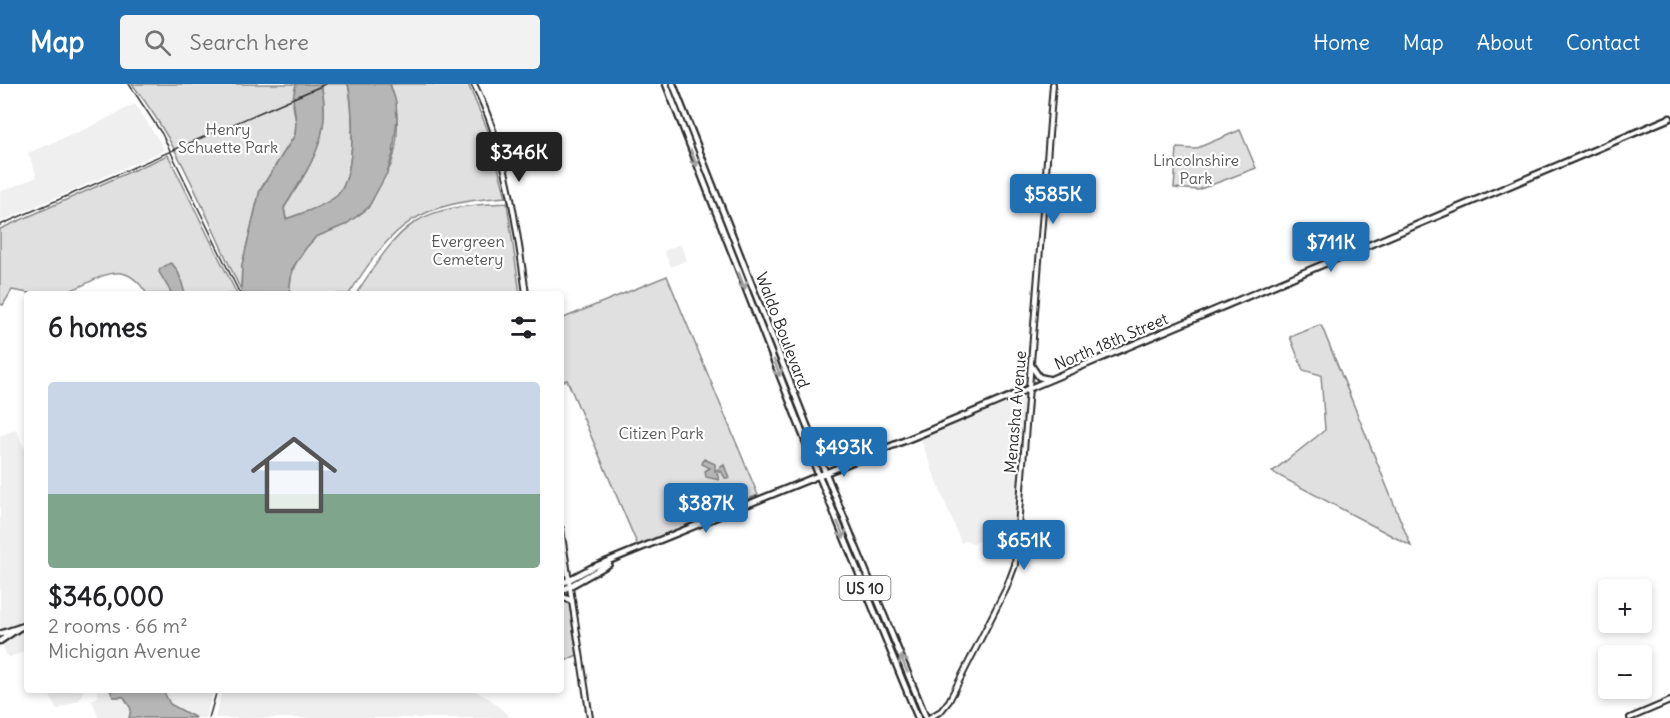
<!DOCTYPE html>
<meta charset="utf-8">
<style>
:root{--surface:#fff;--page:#f2f2f2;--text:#202124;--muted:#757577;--line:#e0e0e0;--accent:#1f6fb2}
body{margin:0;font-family:Delius,sans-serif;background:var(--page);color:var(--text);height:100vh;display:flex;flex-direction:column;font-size:22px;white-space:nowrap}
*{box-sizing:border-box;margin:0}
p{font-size:20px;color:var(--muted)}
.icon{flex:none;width:33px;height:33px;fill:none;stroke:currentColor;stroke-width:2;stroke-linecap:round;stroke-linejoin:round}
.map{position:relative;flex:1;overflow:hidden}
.details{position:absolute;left:24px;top:207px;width:540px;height:402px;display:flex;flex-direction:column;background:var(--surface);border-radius:6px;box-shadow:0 3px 9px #0003}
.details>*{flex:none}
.buttons{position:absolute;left:1598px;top:495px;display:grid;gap:12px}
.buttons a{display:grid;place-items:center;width:54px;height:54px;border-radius:6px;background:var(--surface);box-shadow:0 3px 9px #0003;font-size:30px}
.price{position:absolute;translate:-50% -51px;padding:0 14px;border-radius:6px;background:var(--accent);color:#fff;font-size:20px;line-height:39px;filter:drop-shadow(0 2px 3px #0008)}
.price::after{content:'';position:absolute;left:50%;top:36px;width:18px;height:14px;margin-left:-9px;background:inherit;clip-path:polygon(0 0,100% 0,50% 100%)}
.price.on{background:#222;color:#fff}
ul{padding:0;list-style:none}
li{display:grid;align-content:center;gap:12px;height:318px;padding:0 24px}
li+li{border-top:2px solid var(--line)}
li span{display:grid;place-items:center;height:186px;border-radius:6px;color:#555}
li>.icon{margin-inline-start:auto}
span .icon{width:108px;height:108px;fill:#fffc;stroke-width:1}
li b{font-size:26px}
h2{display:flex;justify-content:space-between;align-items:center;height:72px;padding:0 24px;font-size:26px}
header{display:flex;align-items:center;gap:36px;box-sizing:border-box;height:84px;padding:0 30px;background:var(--accent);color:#fff}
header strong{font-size:28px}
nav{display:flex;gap:33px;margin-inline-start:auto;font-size:21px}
.search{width:420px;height:54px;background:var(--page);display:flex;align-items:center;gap:15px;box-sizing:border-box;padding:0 21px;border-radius:6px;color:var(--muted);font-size:22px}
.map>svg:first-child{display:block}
.built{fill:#efefef}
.green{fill:#e0e0e0;stroke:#868686;stroke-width:1.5}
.water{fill:#b6b6b6;stroke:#7e7e7e;stroke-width:1.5}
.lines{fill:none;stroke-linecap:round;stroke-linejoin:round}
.tertiary-casing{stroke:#2b2b2b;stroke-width:8}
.secondary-casing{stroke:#2b2b2b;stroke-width:9}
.primary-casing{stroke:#2b2b2b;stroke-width:9}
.tertiary{stroke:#fff;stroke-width:4}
.secondary{stroke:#fff;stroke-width:4.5}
.primary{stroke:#fff;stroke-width:4.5}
.rail{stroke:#2b2b2b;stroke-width:1.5}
.oneway{stroke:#a0a0a0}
.labels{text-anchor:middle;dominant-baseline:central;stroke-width:4.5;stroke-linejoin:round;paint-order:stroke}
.shield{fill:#fff;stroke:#6b6b6b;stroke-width:1.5}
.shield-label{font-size:15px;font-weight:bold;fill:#2b2b2b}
.park-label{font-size:16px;fill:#585858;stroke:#fff}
.street-label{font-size:16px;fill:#2b2b2b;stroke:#fff}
</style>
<header>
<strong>Map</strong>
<div class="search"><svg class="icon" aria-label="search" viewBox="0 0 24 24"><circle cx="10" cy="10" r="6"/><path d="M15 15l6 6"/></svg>Search here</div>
<nav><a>Home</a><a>Map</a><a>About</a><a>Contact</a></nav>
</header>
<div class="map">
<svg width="1670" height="634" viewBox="0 0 1670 634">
<rect width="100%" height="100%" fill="#fff"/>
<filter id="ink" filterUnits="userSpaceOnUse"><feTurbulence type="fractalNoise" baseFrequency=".0167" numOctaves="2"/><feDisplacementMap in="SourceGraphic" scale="12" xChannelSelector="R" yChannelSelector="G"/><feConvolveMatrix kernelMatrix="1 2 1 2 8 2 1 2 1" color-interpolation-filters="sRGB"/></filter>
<g filter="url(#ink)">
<!-- built -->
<g class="built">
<polygon points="135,20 165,66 0,138 0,108 37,93 28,69 88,44"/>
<polygon points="680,160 687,176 671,183 664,167"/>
<polygon points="1020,312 1025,314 1014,443 973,460 967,456 961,459 920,354"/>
<polygon points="16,345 24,364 27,363 27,566 8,574 0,556 0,352"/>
<polygon points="48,606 84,606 79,616 56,626"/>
<polygon points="97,606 110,606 113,613 124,613 131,625 129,634 99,634 92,617 98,612"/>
<polygon points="163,606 214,606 205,634 196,634 170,620"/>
<polygon points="222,606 473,606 490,615 511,634 215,634"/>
</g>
<!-- green -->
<g class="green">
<path d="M132 0H296L293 21 296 38 295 51 260 106 242 181 241 206C208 138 180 60 132 0Z"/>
<path d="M321 0H348C354 24 357 98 334 114 321 124 301 129 286 135L284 124C309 83 333 51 321 0Z"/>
<path d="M390 0H468L489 49 506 113C417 120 396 136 349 210H289C290 190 298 161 319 151 334 144 349 139 363 128 371 121 373 114 377 105 381 97 387 90 391 81 400 57 399 24 390 0Z"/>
<polygon points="1240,46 1256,84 1198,106 1174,104 1177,64 1195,65"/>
<path d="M168 71 237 210H147C120 167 96 201 62 209 46 213 28 209 12 206L3 221 0 220V145Z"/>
<path d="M507 119 520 210H356C404 136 415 123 507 119Z"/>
<polygon points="667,192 758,411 638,462 567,296 561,298 561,235"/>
<polygon points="1320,241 1322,243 1411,462 1272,388 1325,346 1321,291 1303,286 1290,253"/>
<polygon points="561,514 569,520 577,571 561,579"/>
</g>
<!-- water -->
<g class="water">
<path d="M296 0H321C333 52 310 82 284 124L286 135C301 130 321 123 334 114 357 98 354 24 348 0H390L396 18 397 35 393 70 387 89 368 124 345 141 316 153 306 164 292 185 289 210H241L242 181 260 106 295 51 296 38 293 14Z"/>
<path d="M170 179C179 183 182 200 185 210H172L159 188 160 185Z"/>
<polygon points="704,375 715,380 715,387 724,381 729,394 725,394 721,387 717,389 719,396 706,393 705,387 710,384 702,380"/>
<polygon points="110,606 163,606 170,620 196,634 129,634 131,625 124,613 113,613"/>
</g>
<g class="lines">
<defs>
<g id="tertiary">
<path d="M474 0C507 66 516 138 526 210"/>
<polyline points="561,445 590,634"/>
<polyline points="929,634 941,627 949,617 1006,505 1015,481 1053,0"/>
<polyline points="1630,634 1670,617"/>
</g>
<g id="secondary">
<polyline points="1031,281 1039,293 1048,295"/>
<polyline points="561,500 591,484 926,348 1670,34"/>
<polyline points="561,507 609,480"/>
<polyline points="561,512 572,517"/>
<polyline points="0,550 27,541"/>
<polyline points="0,557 19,544"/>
</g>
<g id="primary">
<polyline points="666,0 819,392 918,634"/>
<polyline points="673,0 826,390 926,634"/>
</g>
</defs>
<!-- tertiary casing -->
<use href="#tertiary" class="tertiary-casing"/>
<!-- secondary casing -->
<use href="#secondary" class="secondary-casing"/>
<!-- primary casing -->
<use href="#primary" class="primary-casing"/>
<!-- tertiary -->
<use href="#tertiary" class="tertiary"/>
<!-- secondary -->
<use href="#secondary" class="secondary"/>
<!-- primary -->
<use href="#primary" class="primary"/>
<!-- rail -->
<g class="rail">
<polyline points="129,0 162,50 240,210"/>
<polyline points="0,141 326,0"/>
<polyline points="209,634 217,606"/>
</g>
</g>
<!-- one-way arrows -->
<defs><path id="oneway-shaft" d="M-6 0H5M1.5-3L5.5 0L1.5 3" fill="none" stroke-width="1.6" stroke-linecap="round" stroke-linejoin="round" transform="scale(1.5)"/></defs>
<g class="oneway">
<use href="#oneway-shaft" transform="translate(694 74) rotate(69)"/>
<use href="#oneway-shaft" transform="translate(742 197) rotate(68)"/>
<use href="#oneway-shaft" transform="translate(777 284) rotate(69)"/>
<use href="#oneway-shaft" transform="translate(841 446) rotate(68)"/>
<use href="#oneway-shaft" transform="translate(904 580) rotate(-112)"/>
</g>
</g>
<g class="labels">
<!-- shield labels -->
<rect class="shield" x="839.5" y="492" width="51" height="24" rx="4.5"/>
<g class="shield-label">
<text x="865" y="504">US 10</text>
</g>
<!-- park labels -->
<g class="park-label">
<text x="228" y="45">Henry<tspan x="228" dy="18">Schuette Park</tspan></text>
<text x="1196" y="76">Lincolnshire<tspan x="1196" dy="18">Park</tspan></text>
<text x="468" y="157">Evergreen<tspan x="468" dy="18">Cemetery</tspan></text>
<text x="661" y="349">Citizen Park</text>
</g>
<!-- street labels -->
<g class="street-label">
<text transform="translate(783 246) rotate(69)">Waldo Boulevard</text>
<text transform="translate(1111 257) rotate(-23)">North 18th Street</text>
<text transform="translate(1015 328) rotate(-85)">Menasha Avenue</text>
</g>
</g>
</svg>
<div class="buttons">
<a>+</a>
<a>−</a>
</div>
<b class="price on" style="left:519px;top:99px">$346K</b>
<b class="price" style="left:1053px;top:141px">$585K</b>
<b class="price" style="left:1331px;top:189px">$711K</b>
<b class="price" style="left:844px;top:394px">$493K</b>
<b class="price" style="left:706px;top:450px">$387K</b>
<b class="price" style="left:1024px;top:487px">$651K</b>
<section class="details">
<h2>6 homes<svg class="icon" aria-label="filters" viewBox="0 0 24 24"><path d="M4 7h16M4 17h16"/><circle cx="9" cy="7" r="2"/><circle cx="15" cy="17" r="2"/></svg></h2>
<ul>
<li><span style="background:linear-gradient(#c9d6e8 60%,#7fa58c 0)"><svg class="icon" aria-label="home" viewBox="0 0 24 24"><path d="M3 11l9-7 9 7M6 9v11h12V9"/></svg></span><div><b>$346,000</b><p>2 rooms · 66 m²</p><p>Michigan Avenue</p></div></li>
</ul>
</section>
</div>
